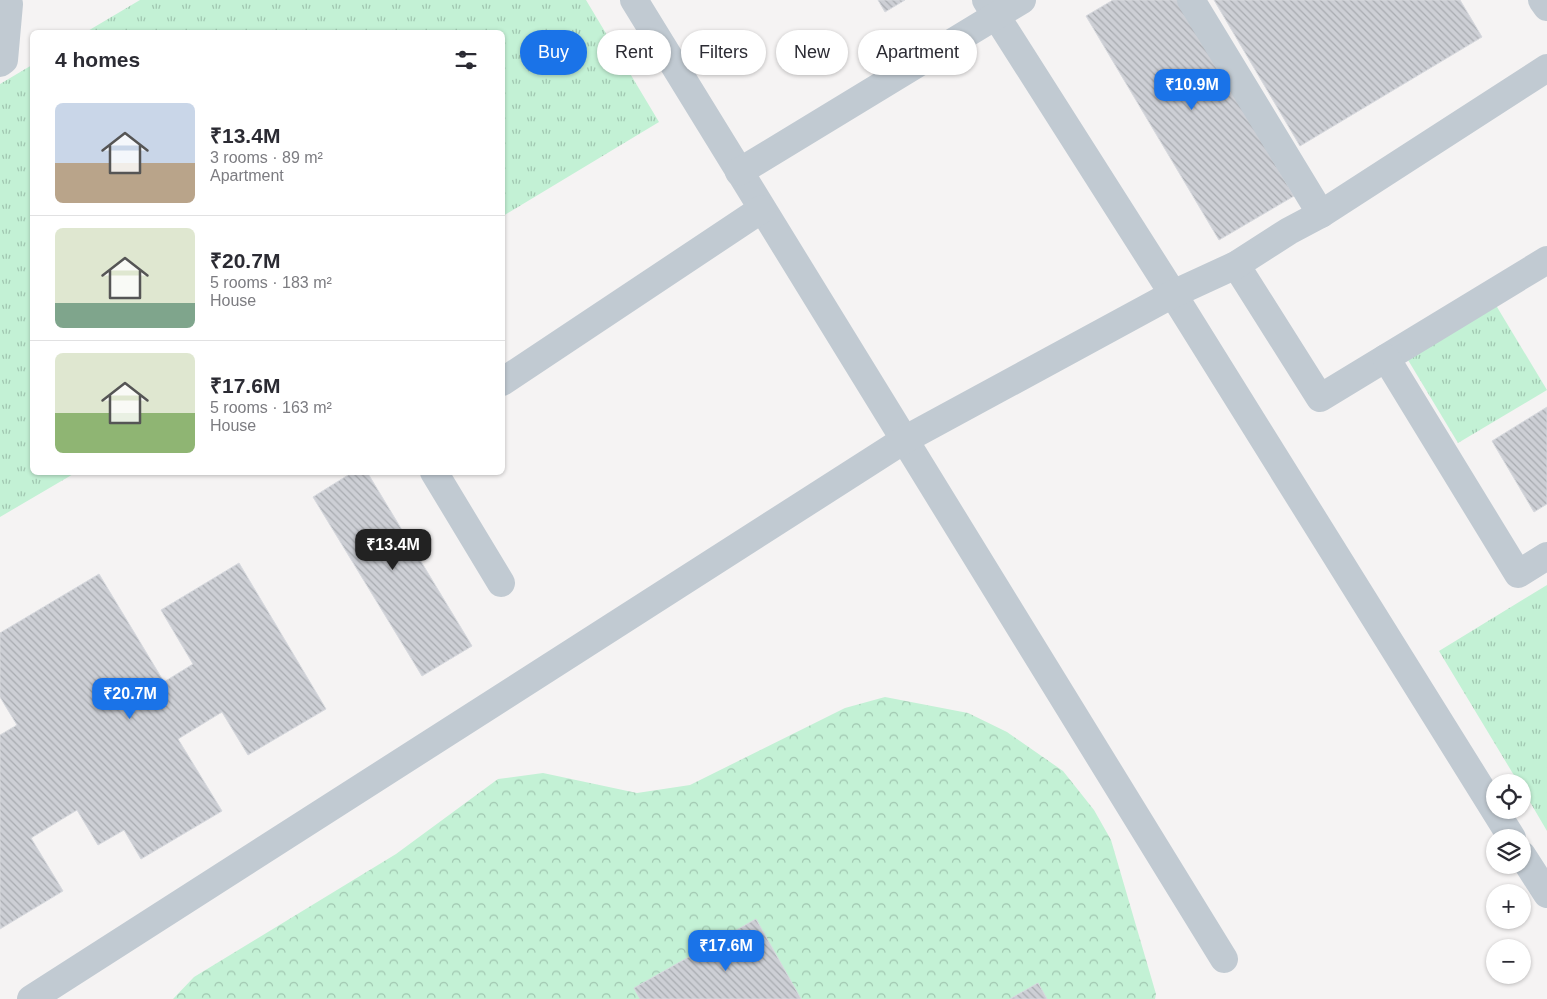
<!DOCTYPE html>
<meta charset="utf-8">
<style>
:root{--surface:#fff;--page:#f2f2f3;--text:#2b2b33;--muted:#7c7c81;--line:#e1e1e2;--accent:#1a73e8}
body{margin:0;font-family:Helvetica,sans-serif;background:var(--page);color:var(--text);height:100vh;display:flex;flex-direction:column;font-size:19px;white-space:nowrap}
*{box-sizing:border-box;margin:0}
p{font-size:16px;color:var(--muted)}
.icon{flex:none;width:28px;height:28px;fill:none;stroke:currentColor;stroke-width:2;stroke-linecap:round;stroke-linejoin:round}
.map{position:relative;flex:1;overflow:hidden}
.details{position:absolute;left:30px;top:30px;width:475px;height:445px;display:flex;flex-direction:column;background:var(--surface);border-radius:8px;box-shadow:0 1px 4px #0004}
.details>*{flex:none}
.banner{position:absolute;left:520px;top:30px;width:475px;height:45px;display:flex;gap:10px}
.buttons{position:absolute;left:1486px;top:774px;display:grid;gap:10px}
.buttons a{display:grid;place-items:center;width:45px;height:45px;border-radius:50%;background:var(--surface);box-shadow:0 1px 4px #0004;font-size:25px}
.price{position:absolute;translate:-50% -42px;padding:0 11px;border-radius:10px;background:var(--accent);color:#fff;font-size:16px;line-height:32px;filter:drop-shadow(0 1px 2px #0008)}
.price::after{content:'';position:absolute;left:50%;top:30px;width:15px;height:11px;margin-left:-8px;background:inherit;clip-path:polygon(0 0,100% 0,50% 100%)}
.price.on{background:#222;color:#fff}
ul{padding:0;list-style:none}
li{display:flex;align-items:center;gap:15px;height:125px;padding:0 25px}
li+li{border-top:1px solid var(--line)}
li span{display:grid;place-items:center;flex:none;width:140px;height:100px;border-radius:8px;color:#555}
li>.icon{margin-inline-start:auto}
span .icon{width:60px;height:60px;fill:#fffc;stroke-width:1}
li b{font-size:21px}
h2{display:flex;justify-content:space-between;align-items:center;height:60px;padding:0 25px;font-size:21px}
.chip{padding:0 18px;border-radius:22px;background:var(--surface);box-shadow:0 1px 4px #0004;font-size:18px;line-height:45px}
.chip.on{background:var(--accent);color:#fff}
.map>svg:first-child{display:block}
.grass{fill:url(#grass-tufts)}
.forest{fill:url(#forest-crowns)}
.building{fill:url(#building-back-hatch);stroke:#d7d9de}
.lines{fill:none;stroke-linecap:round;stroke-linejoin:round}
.minor{stroke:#c1cad2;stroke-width:28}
</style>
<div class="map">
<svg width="1547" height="999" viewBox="0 0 1547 999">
<defs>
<pattern id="grass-tufts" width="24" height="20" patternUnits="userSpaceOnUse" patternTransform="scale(1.25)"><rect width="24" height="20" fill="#c3f1d5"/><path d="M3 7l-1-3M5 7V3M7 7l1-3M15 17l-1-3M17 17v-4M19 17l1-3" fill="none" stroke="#a0c6b0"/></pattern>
<pattern id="forest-crowns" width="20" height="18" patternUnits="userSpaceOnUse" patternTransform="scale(1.25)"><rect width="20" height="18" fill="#c3f1d5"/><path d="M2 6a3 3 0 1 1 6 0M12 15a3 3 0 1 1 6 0" fill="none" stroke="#a0c6b0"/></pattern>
<pattern id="building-back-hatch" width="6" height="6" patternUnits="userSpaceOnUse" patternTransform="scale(1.25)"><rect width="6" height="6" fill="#cdcfd5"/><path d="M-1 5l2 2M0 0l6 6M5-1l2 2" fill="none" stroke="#a8abb0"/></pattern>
</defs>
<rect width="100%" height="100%" fill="#f5f3f3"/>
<!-- grass -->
<g class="grass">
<polygon points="140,0 586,0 659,122 503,216 502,32 86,32"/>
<polygon points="32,65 32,472 75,473 0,517 0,84"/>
<polygon points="1494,302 1547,390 1458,443 1405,355"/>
<polygon points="1547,585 1547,831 1523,790 1522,782 1518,782 1439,651"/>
</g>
<!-- forest -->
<polygon class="forest" points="885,697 968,713 1007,732 1063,771 1094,810 1111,840 1156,994 1155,999 173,999 194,977 396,854 498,779 543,773 637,793 690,785 845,708"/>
<!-- building -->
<g class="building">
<polygon points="878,0 905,0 885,12"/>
<polygon points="1113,0 1178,0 1294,196 1219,240 1086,16"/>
<polygon points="1214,0 1460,0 1482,37 1300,146"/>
<polygon points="1547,407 1547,504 1534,512 1492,441"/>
<polygon points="353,472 367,472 472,646 422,676 313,497"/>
<polygon points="239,563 326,709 248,755 222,712 178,739 222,811 141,859 124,830 98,845 77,810 31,838 63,891 0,929 0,735 17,725 0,697 0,633 99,574 164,682 193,664 161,610"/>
<polygon points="756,919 801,999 640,999 634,988"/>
<polygon points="1038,983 1047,999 1010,999"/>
</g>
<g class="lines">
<!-- minor -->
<g class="minor">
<polyline points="634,0 1224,959"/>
<polyline points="986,0 1173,294 1512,838"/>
<polyline points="1191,0 1321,214"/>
<polyline points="1542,0 1547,7"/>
<polyline points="0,63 4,60 9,4 7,0"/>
<polyline points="739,172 1022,0"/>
<polyline points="1236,265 1320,398 1547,260"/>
<polyline points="1386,358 1518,574 1547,556"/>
<polyline points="502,382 762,209"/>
<polyline points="434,472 501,583"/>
<polyline points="1522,855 1547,894"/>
<polyline points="31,999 904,440 1173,294 1236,265 1289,231 1321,214 1547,68"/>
</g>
</g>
</svg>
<div class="buttons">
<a><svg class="icon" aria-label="locate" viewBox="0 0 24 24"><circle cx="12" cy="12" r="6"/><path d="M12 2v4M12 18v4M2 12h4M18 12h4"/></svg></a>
<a><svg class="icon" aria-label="layers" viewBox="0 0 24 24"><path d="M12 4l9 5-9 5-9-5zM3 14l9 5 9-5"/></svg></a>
<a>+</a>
<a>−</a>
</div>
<b class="price" style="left:1192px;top:111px">₹10.9M</b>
<b class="price on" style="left:393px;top:571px">₹13.4M</b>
<b class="price" style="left:130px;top:720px">₹20.7M</b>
<b class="price" style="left:726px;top:972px">₹17.6M</b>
<div class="banner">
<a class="chip on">Buy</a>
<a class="chip">Rent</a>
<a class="chip">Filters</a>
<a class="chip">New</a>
<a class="chip">Apartment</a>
</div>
<section class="details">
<h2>4 homes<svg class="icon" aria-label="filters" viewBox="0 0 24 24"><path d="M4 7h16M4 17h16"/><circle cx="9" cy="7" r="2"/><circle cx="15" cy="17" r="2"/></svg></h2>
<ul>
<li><span style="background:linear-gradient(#c9d6e8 60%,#b9a48a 0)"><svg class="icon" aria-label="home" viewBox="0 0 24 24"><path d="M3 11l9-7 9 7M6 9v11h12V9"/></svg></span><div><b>₹13.4M</b><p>3 rooms · 89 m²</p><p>Apartment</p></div></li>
<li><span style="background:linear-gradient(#dfe7d0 75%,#7fa58c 0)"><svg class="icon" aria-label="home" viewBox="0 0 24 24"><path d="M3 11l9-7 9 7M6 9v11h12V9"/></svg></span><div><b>₹20.7M</b><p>5 rooms · 183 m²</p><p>House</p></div></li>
<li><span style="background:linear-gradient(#dfe7d0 60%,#8fb573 0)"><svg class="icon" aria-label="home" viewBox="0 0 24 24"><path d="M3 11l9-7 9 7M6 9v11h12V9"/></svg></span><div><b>₹17.6M</b><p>5 rooms · 163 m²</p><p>House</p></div></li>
</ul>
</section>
</div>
